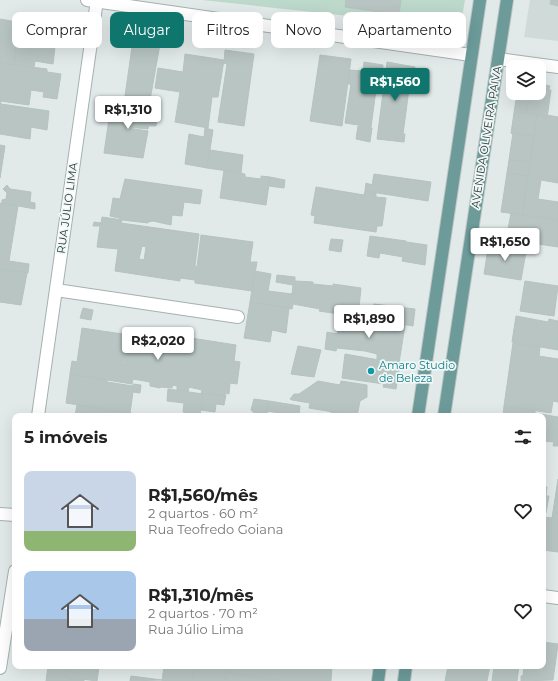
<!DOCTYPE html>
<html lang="pt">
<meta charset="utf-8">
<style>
:root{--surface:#fff;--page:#f6f6f6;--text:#222;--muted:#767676;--accent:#0f766e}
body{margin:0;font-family:Montserrat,sans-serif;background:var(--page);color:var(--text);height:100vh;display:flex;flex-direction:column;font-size:15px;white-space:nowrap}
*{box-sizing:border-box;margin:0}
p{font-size:13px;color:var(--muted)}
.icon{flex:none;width:22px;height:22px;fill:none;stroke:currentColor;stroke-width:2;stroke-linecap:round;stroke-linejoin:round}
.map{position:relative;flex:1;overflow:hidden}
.sheet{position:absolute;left:12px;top:413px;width:534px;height:256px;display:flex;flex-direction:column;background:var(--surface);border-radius:8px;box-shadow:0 4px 16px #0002}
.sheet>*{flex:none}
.banner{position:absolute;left:12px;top:12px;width:534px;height:36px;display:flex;gap:8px}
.controls{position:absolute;left:506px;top:60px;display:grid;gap:8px}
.controls a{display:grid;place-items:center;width:40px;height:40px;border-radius:8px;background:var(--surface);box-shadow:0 4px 16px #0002;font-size:20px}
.price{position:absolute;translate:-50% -34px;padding:0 9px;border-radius:4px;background:#fff;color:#222;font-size:13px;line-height:26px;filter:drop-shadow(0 1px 2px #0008)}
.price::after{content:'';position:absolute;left:50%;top:24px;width:12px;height:9px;margin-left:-6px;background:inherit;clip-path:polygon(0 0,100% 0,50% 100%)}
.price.on{background:var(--accent);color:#fff}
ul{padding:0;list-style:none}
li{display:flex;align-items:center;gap:12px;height:100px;padding:0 12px}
li span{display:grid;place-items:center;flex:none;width:112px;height:80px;border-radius:8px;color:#555}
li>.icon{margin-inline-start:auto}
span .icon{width:48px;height:48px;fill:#fffc;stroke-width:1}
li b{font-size:17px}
h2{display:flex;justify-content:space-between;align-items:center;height:48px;padding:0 12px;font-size:17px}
.chip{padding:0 14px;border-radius:8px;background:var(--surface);box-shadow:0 4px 16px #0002;font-size:14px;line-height:36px}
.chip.on{background:var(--accent);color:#fff}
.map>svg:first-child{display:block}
.built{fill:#d0dad8}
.green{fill:#bdd9cb}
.building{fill:#b8c5c2;stroke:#b5c3c1;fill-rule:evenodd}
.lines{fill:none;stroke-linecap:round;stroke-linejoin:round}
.minor-casing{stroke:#a5b1b1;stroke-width:14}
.major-casing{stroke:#bdc4c4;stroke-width:14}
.minor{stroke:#fff;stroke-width:12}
.major{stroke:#6c9b9a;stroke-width:12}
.culture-dot{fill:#0f9aa8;stroke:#f2f7f6;stroke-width:1.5}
.labels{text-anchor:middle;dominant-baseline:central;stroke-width:3.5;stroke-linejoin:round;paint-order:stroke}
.street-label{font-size:11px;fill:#243939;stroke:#f2f7f6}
.culture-label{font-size:11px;fill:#0d838f;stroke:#f2f7f6;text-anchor:start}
</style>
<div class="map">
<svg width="558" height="681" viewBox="0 0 558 681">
<rect width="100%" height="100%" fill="#e2eae9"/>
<!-- built -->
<polygon class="built" points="530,0 558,0 558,41 524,37"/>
<!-- green -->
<polygon class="green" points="202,0 465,0 460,28"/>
<!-- building -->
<g class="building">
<polygon points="346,0 401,0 398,22 379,19 380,12 345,7"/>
<polygon points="551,0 558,0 558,6 550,4"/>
<polygon points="0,19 17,22 16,31 19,31 14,65 0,63"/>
<polygon points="25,25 57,29 53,64 35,61 34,67 14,65 19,33 24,34"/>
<polygon points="133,40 160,44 150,100 125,96"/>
<polygon points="225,50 254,54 244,126 218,122 227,64 224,63"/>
<polygon points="185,54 224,60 218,97 212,97 208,128 175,122 180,92 155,88 158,68 183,72"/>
<polygon points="320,55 351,59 342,126 310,121"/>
<polygon points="364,62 383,65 382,75 378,75 371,127 345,123 351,84 348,84 350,70 363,71"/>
<polygon points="387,62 415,67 412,89 409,89 403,134 405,134 404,142 377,139"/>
<polygon points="0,63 47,69 47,72 61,74 57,99 43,97 44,92 31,90 29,105 0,101"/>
<polygon points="539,84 550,86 549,89 539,88"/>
<polygon points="539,88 551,90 547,118 543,117 543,116 526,113 529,93 539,93"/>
<polygon points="517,93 529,93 526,113 537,115 534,136 511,133"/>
<polygon points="121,99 133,100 132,103 152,106 148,129 128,127 128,128 148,131 143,158 104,153 110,112 119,113"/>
<polygon points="0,101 1,104 49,111 47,130 31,127 30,139 0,134"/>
<polygon points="537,115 543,116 543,117 547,118 547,115 558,117 558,183 541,180 538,199 558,202 558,220 522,215"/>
<polygon points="150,118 157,119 156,126 149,126"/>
<polygon points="358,126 372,128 370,142 356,139"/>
<polygon points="205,128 213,130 207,168 185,164 189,134 204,137"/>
<polygon points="511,133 534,136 530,162 509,160 513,133"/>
<polygon points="0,145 5,146 0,178"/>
<polygon points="210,150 243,155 241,173 207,168"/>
<polygon points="509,160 530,162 528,176 507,173"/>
<polygon points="224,170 245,174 245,177 261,179 261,176 270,177 266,205 220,198"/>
<polygon points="507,173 528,176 522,215 501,212"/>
<polygon points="374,174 431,182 428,201 365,191 366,183 372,185"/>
<polygon points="270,177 285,180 284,188 269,186"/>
<polygon points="125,179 202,190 200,204 184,202 182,216 172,215 171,225 153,221 148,222 148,223 122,220 119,218 110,216 113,198 120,199"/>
<polygon points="7,185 10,189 31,192 30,202 35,203 35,209 2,203 2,200 6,199 7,193 3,189"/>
<polygon points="316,187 364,195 365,191 376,193 376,197 386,198 382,226 377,226 376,232 314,223 315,216 311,215"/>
<polygon points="0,203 18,206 9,261 29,264 28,273 0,269"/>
<polygon points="511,213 558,220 558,247 511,240 513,230 508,229"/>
<path d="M102 217 122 220 121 223 199 234 195 266 197 267 201 235 253 242 250 262H257L252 291 195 283V280L180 278V281L115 271 118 249 97 247 100 226H93L94 222 101 223ZM142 246 146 247 144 260 139 259Z"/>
<polygon points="370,236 406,241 406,242 427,245 425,265 402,261 403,257 380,253 379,258 367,256"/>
<polygon points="331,239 343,240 341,252 329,250"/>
<polygon points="489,242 496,243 495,247 526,252 521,280 484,274"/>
<polygon points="0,269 27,273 21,305 0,302"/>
<polygon points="255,271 271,274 268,291 292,294 293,285 276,282 277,275 295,277 295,281 313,282 313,284 333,286 333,284 361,288 358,317 319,311 320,309 293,304 292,309 250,302"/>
<polygon points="525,281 558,286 554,316 520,311"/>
<polygon points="250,302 289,308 286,333 272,330 270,342 244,338"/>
<polygon points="374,304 415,309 413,326 396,323 396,324 371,320"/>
<polygon points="83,308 93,310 91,320 80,318"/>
<polygon points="516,316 548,322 549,319 558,321 558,350 512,342"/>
<polygon points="341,318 374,323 374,321 405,325 399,363 377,359 377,354 365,351 337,348 336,351 325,349 327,332 337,334"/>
<path d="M82 328 129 335 130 329 158 333 157 337 158 338 159 333 236 345 234 361 240 362 237 384 230 383 229 394 225 393V396L203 394H201L202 390 189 387 188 392 177 390V386L173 385 172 388 161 387 160 388 150 386V382L133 379 132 384 70 374 72 361 77 362ZM126 347H127L124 369H123Z"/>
<polygon points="513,343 540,347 539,356 558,359 558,402 553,401 551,413 504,406"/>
<polygon points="298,346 321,350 314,377 291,374"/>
<polygon points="345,354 379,360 379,362 388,364 388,361 400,363 396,389 383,387 384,384 342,378"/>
<polygon points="70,374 107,380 107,382 133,386 133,384 141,385 140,393 133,392 130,413 66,403"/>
<polygon points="318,381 340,385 341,381 367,385 367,397 360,401 357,416 309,408 310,403 292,400 290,399 294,394 299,394"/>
<polygon points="168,389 203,394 200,415 183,412 184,403 167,401"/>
<polygon points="203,394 226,395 224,405 216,404 215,412 201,410"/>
<polygon points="254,399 269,401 267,415 257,416 251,410"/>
<polygon points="269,401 300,406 299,416 267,411"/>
<polygon points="77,405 136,414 136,416 75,416"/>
<polygon points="504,406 535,411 535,413 558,417 558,446 553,446 554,442 543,441 543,416 503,416"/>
<polygon points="331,411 357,416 361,416 331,416"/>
<polygon points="558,479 558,552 543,550 543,529 545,517 552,518"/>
<polygon points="543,486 547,487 546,496 549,496 546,513 543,513"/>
<polygon points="543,642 558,644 553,680 521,681 521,676 523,676 524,666 543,666"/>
<polygon points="48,666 67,666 65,677 84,680 84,681 46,681"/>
<polygon points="67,666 99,667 97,681 65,677"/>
<polygon points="164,666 194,666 192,681 162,681"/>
<polygon points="194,666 227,666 225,681 192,681"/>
<polygon points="227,666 332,666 331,681 281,681 226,673"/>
<polygon points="448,666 490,666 487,681 445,681"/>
<polygon points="493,666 519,666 517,681 492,681 494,666"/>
<polygon points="226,673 253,677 281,681 225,681"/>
<polygon points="131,676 162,680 130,681"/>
</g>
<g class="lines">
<defs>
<g id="minor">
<polyline points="87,0 471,55"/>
<polyline points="498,59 558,67"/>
<polyline points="56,290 238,317"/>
<polyline points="38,416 97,0"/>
<polyline points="0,514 15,515"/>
<polyline points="543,596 558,598"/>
<polyline points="0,668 15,571"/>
</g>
<g id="major">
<polyline points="418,416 480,0"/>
<polyline points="444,416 507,0"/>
<polyline points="378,681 380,666"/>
<polyline points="404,681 406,666"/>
</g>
</defs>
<!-- minor casing -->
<use href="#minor" class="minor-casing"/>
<!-- major casing -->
<use href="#major" class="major-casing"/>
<!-- minor -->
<use href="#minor" class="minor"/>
<!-- major -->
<use href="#major" class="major"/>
</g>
<!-- markers -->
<circle class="culture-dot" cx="371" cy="371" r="4"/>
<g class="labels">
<!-- street labels -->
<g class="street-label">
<text transform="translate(486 137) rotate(-81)">AVENIDA OLIVEIRA PAIVA</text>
<text transform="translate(67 208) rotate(-82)">RUA JÚLIO LIMA</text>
</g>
<!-- culture labels -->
<g class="culture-label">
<text x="379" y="365">Amaro Studio<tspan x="379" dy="13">de Beleza</tspan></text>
</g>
</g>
</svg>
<div class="controls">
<a><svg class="icon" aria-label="layers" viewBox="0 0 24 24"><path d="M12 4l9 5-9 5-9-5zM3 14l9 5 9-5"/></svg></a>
</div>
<b class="price on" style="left:395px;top:102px">R$1,560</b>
<b class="price" style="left:128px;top:130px">R$1,310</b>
<b class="price" style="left:505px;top:262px">R$1,650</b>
<b class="price" style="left:369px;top:339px">R$1,890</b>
<b class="price" style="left:158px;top:361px">R$2,020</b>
<div class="banner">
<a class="chip">Comprar</a>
<a class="chip on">Alugar</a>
<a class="chip">Filtros</a>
<a class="chip">Novo</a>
<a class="chip">Apartamento</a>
</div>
<section class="sheet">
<h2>5 imóveis<svg class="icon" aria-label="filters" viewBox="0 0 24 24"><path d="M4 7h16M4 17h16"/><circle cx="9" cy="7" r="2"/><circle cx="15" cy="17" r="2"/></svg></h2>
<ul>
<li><span style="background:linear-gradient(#c9d6e8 75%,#8fb573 0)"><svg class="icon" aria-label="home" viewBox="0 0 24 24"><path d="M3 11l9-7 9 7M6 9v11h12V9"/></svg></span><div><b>R$1,560/mês</b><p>2 quartos · 60 m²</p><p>Rua Teofredo Goiana</p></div><svg class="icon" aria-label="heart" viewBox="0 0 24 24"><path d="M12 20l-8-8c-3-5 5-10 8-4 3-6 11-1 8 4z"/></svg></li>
<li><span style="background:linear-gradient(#a9c7e8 60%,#9aa5b1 0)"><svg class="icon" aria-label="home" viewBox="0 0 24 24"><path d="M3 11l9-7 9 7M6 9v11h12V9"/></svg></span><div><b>R$1,310/mês</b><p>2 quartos · 70 m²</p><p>Rua Júlio Lima</p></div><svg class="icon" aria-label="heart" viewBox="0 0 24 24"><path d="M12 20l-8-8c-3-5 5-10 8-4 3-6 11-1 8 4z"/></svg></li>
</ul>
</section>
</div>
